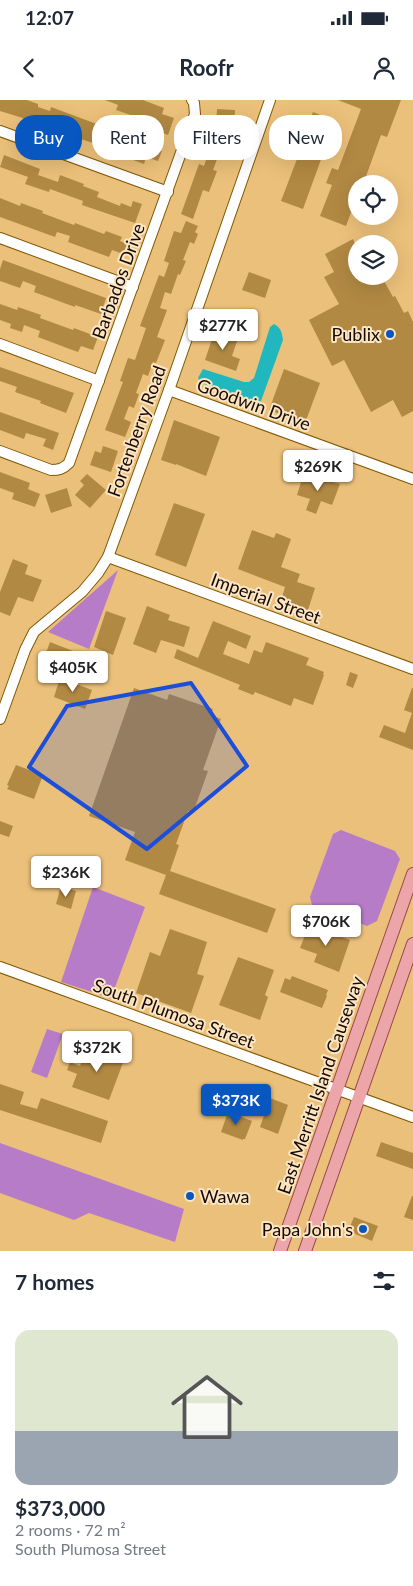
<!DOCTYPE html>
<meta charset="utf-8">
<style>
:root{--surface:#fff;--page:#f6f6f7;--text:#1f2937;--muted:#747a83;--line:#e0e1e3;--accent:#0857c1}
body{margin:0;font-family:Lato,sans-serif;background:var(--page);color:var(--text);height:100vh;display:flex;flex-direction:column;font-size:19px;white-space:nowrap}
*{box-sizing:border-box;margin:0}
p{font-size:16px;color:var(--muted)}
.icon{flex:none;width:28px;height:28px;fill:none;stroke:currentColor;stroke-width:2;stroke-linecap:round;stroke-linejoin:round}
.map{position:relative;height:1151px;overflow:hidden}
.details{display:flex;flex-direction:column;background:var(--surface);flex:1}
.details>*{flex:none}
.banner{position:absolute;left:15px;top:15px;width:384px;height:45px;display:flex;gap:10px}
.fabs{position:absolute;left:348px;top:75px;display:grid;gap:10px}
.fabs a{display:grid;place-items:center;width:50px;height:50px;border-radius:50%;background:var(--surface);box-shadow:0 5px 20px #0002;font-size:25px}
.price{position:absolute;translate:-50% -42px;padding:0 11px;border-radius:5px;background:#fff;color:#222;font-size:16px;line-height:32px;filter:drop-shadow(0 1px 2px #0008)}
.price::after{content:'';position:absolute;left:50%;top:30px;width:15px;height:11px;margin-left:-8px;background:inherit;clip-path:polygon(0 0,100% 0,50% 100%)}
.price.selected{background:var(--accent);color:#fff}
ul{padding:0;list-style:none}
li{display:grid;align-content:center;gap:10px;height:265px;padding:0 15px}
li+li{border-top:1px solid var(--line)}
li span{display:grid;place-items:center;height:155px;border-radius:15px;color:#555}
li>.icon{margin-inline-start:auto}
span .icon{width:90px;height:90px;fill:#fffc;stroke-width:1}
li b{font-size:21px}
h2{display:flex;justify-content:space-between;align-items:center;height:60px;padding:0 15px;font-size:21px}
.chip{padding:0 18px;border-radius:20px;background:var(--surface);box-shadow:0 5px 20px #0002;font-size:18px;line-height:45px}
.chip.selected{background:var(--accent);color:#fff}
.status{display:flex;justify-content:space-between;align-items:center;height:35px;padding:0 25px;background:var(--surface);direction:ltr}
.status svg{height:14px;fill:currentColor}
header{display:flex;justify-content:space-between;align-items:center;height:65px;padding:0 15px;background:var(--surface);font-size:22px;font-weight:700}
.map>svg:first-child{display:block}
.green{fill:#b77cc7}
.water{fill:#20b8be}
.building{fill:#b28943}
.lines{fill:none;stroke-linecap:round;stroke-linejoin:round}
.minor-casing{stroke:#805904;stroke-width:12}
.major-casing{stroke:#994849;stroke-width:14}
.minor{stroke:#fff;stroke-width:10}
.major{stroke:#eca6a9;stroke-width:12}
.marked{fill:#1d4ed8;fill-opacity:0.2;stroke:#1d4ed8;stroke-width:4;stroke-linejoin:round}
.poi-dot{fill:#0857c1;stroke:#fbe5c3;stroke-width:2}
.labels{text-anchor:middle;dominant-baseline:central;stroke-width:4;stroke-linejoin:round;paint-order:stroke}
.street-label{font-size:18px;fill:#160a00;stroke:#fbe5c3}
.poi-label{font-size:18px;fill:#160a00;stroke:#fbe5c3;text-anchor:end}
</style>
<div class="status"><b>12:07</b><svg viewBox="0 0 49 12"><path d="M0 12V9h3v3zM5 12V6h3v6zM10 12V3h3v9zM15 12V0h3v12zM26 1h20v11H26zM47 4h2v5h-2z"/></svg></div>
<header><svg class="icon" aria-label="back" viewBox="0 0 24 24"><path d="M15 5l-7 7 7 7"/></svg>Roofr<svg class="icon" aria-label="person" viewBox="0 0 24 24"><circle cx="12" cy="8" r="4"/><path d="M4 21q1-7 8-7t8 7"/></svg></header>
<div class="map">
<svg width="413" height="1151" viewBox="0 0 413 1151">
<rect width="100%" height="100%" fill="#ebc07a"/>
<!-- green -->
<g class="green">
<polygon points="118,470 89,549 48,532"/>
<polygon points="341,730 395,751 400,759 377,821 367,826 312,805 310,797 333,734"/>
<polygon points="93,787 145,807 111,898 61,882"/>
<polygon points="47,929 63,934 47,978 31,972"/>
<polygon points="0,1043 184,1109 175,1142 89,1113 74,1120 0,1093"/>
</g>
<!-- water -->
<path class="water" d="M274 224C281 228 282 232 283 240L261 301H254L201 283 198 278 203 269 244 282H249L254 278 270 227Z"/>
<!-- building -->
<g class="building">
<polygon points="0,0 27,0 38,4 38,7 50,11 51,7 102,26 101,28 126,37 120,52 57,31 59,25 41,19 39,23 0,11"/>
<polygon points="105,0 143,0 164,8 162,14 174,18 168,35 158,31 160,25 116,10 118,5"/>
<polygon points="338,0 401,0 387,37 381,35 365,79 362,84 356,84 356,99 346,126 320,116 332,85 326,83 332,68 338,70 361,9"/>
<polygon points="217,9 235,10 234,25 228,25 227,43 229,44 225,56 219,54 213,70 217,71 209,92 203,90 193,119 181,114 199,64 204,66 210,48 205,46 208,36 215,39"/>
<polygon points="313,12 335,21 303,109 281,101 310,25 308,25"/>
<polygon points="146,40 158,44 156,49 162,51 158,61 146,57 144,64 133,60 139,42 145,44"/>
<polygon points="4,55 40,69 38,75 58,82 60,75 84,84 83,86 99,92 97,97 120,106 121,103 131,107 133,101 142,104 135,123 82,105 83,101 50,89 49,92 25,84 28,77 0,67"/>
<polygon points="0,98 20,106 21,103 43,111 42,113 74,125 75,123 104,134 106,131 122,137 120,141 127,144 123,154 112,150 109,157 68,142 70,136 57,132 55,137 0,117"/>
<polygon points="186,121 198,126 195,132 198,134 194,144 190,142 183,160 186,161 180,175 178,174 171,194 165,192 160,208 167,210 157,237 165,240 156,263 153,262 148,276 143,274 136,293 139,294 134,308 129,306 124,319 131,322 125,337 105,330 123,282 120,281 128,258 135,260 146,228 140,226 159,175 164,177 169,163 164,161 174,131 181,133"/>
<polygon points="353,139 356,146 356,176 375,176 379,184 384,181 393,197 395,196 404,213 408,211 413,222 413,311 402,317 393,300 371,312 344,260 332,266 309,220 339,204 324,177 334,172 325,154"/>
<polygon points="3,160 106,198 101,214 75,205 75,207 34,192 36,186 23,181 20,188 0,181 0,169"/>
<polygon points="249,172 271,180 265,198 242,190"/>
<polygon points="0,204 17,210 18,207 41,215 40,218 73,230 74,228 98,237 93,250 81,246 78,252 67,248 38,237 40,231 24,225 22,232 10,228 11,224 0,220"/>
<polygon points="215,230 238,238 232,256 240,259 236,271 205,260"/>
<polygon points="0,267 74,293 66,313 40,303 41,301 15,292 17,287 0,281"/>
<polygon points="284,269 320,283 305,323 269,310"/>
<polygon points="0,312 59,333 53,350 43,346 46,339 26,333 24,339 0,330"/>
<polygon points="174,320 220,337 206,376 176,364 176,365 161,360"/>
<polygon points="103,346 118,351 111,372 90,365 95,351 101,353"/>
<polygon points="0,372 30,383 28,389 40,394 35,407 12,399 14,393 0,388"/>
<polygon points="87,374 106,390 90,408 75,395 84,385 80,381"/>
<polygon points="311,376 340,384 332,405 321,401 316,414 306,410 310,399 297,395 302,379 309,381"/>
<polygon points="67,388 72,406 51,413 45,395"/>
<polygon points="174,403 205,414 186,467 155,455"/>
<polygon points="252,430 274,438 276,433 291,439 281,467 300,474 297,482 315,488 308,510 281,501 285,487 238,469"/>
<polygon points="13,459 28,465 25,474 42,480 33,502 18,497 10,516 0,512 0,492"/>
<polygon points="147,506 170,515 168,520 190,527 184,547 161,540 156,553 133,544"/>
<polygon points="106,511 126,518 113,555 94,547"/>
<polygon points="213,521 251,536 246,549 228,541 223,554 249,564 254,550 262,553 266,542 309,558 306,565 324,572 323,574 324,575 313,605 294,598 291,606 255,592 253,595 238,589 240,585 174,558 177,549 198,558"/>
<polygon points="50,542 73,551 64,576 41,567"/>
<polygon points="350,572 358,575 353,588 346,585"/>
<polygon points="60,578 92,590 85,609 54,597"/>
<polygon points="134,588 167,600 169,594 213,609 211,615 221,619 203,670 208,671 193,713 188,711 176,744 179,745 170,771 276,809 267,833 159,794 166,775 125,760 135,732 89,716"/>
<polygon points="412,588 413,588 413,650 379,637 384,625 405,633 412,613 404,610"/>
<polygon points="16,665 43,675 34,699 7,689 9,686 7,685"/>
<polygon points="0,721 13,726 9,737 0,734"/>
<polygon points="61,786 76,791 71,809 56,804"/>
<polygon points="309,825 350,840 339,872 314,862 317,854 300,848"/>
<polygon points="170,829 207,842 197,874 204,876 191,913 136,893 150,852 160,856"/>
<polygon points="238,857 274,870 265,895 268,897 260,920 219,905"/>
<polygon points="292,876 328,890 326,895 327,896 322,908 280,892 285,878 290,880"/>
<polygon points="87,947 124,960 109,1000 72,987 77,974 67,970 70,962 80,966"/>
<polygon points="0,984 24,992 20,1004 37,1009 41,998 108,1021 101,1043 0,1010"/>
<polygon points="270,998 288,1005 278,1034 260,1027"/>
<polygon points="228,1012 252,1021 245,1039 243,1039 243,1040 221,1032"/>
<polygon points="381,1042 413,1053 413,1069 376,1056"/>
<polygon points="412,1096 413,1096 413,1120 404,1117"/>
<polygon points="354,1117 378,1126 372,1141 348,1131"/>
</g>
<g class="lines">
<defs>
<g id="minor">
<polyline points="0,31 168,92"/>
<polyline points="0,138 133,187"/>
<polyline points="0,244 99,281"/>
<polyline points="169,290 413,379"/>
<path d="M0 351 51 370C59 370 63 369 69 363L195 14 194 3 192 0"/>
<polyline points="108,457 413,569"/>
<polyline points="0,619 25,550 34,532 82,492 98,473 108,457 169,290 270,0"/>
<polyline points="0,867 413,1017"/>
</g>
<g id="major">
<polyline points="280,1151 413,774"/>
<polyline points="305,1151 413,844"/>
</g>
</defs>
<!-- minor casing -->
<use href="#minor" class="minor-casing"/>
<!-- major casing -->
<use href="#major" class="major-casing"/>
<!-- minor -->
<use href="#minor" class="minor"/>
<!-- major -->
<use href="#major" class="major"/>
</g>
<!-- marked area -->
<path class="marked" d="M191 583 247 666 147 749 29 667 67 606Z"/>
<!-- markers -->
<g class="poi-dot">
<circle cx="390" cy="234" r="5"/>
<circle cx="190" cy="1096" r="5"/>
<circle cx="363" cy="1129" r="5"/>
</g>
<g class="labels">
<!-- street labels -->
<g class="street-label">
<text transform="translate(118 181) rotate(-70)">Barbados Drive</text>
<text transform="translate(254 304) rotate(20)">Goodwin Drive</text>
<text transform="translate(136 331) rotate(-70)">Fortenberry Road</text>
<text transform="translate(266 498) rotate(20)">Imperial Street</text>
<text transform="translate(174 913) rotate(20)">South Plumosa Street</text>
<text transform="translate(320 985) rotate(-71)">East Merritt Island Causeway</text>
</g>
<!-- poi labels -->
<g class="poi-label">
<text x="380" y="234">Publix</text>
<text x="200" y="1096" text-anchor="start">Wawa</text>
<text x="353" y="1129">Papa John's</text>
</g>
</g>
</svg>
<div class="fabs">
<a><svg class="icon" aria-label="locate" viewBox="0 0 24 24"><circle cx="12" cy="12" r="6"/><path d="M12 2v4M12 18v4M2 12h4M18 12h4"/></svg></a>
<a><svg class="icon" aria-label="layers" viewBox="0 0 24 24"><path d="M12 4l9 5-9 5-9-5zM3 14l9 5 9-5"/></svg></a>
</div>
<b class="price" style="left:223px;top:251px">$277K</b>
<b class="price" style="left:318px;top:392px">$269K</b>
<b class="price" style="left:73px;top:593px">$405K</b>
<b class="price" style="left:66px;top:798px">$236K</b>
<b class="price" style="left:326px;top:847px">$706K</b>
<b class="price" style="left:97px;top:973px">$372K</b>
<b class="price selected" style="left:236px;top:1026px">$373K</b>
<div class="banner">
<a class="chip selected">Buy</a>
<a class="chip">Rent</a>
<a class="chip">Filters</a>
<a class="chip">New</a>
</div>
</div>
<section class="details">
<h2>7 homes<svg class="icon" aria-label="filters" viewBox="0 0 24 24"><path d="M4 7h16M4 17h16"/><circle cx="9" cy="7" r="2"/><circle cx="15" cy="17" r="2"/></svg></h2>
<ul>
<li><span style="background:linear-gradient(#dfe7d0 65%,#9aa5b1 0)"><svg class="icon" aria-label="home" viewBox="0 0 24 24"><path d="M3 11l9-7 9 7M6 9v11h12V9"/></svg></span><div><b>$373,000</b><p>2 rooms · 72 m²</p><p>South Plumosa Street</p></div></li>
</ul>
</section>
